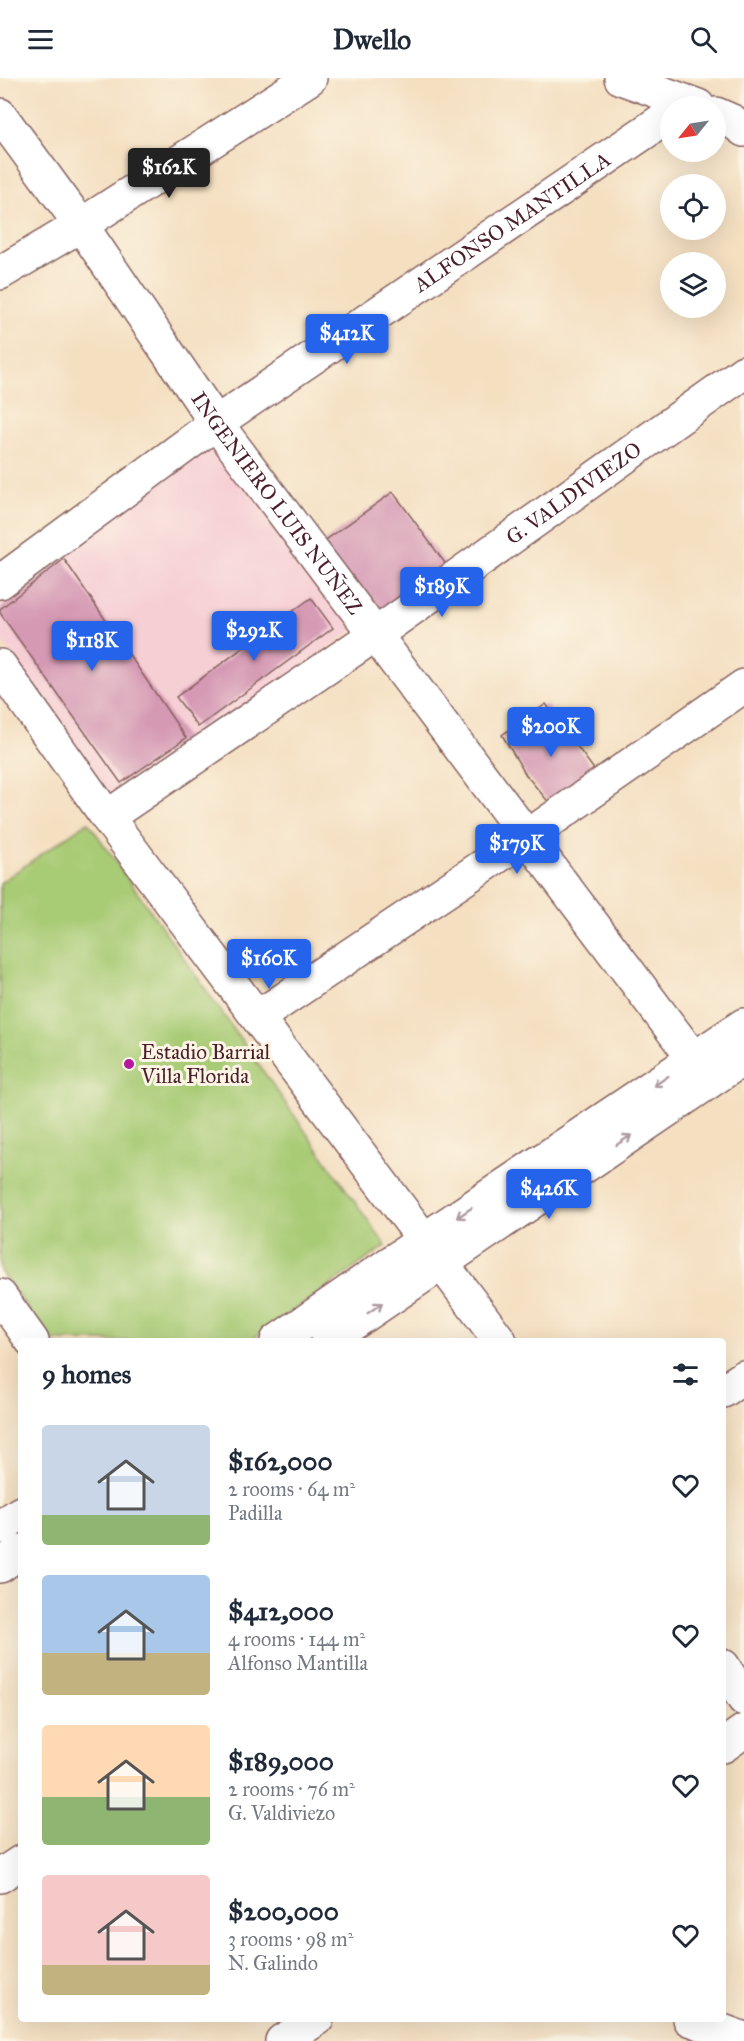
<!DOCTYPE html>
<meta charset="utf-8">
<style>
:root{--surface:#fff;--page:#f6f6f7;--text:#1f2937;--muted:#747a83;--accent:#2563eb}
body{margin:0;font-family:"IM FELL Great Primer",serif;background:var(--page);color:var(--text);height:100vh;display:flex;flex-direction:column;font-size:22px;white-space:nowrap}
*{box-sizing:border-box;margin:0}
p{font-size:20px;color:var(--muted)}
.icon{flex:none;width:33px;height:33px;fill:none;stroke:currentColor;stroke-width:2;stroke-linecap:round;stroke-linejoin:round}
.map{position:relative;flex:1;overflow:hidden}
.panel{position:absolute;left:18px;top:1260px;width:708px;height:684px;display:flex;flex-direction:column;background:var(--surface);border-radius:6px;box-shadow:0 6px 24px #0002}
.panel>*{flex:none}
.needle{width:39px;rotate:240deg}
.controls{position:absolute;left:660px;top:18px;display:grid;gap:12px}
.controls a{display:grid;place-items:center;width:66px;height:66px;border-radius:50%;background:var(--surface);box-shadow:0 6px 24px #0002;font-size:30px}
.price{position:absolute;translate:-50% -51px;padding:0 14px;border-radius:6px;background:var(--accent);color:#fff;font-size:20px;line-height:39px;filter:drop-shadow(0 2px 3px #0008)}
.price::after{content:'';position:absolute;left:50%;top:36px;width:18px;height:14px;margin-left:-9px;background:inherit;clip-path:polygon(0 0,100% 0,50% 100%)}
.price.active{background:#222;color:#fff}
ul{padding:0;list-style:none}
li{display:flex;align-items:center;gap:18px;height:150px;padding:0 24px}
li span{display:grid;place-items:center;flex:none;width:168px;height:120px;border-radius:6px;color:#555}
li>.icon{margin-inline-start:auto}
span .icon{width:72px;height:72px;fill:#fffc;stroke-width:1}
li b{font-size:26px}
h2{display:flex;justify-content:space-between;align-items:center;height:72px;padding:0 24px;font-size:26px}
header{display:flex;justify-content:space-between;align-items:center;height:78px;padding:0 24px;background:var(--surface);font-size:27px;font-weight:800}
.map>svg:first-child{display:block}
.built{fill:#f6cfd5}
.green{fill:#a8cb74;stroke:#797550;stroke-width:1.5}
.building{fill:#d599b4}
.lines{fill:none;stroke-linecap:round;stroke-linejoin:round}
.minor-casing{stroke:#866260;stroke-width:36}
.minor{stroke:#fff;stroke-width:33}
.oneway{stroke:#ae9aa0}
.poi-dot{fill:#b5179e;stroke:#fcf5e5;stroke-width:2}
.labels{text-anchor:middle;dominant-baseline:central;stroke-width:6;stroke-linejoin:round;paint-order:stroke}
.street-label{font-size:21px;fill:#4a1f2b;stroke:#fcf5e5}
.poi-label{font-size:21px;fill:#4a1f2b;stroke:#fcf5e5;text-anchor:start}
</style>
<header><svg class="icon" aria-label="menu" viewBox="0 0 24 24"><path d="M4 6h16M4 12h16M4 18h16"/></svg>Dwello<svg class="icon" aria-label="search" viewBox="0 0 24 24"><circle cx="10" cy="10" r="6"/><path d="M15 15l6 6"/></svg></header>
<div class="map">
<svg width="744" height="1963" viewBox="0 0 744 1963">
<rect width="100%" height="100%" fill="#fcf5e5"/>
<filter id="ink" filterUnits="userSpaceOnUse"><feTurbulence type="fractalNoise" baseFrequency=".0167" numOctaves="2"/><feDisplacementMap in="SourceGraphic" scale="12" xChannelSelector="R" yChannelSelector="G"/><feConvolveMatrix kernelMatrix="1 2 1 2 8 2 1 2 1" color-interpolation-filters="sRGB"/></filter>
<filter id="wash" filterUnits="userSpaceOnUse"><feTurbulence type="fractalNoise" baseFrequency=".008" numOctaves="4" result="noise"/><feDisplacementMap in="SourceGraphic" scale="24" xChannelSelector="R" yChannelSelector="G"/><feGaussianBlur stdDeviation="1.35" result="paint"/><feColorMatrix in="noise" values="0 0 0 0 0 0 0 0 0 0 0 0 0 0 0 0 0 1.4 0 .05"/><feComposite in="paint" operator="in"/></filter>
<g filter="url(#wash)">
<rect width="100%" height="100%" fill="#f4dfc1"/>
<!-- built -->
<polygon class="built" points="216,357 355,551 114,722 0,561 0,511"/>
<!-- green -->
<polygon class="green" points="88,744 386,1168 249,1263 51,1263 0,1193 0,805"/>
<g id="blocks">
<!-- building -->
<g class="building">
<polygon points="393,414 453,496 377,551 316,469"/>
<polygon points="64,481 186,660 121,705 0,535 0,531"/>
<polygon points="311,520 333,550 198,649 176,619"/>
<polygon points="546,626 601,701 556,733 526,697 502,657"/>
</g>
</g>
</g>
<g filter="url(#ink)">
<use href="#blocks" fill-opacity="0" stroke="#866260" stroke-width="1.5"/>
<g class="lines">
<defs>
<g id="minor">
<polyline points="621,0 698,28"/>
<polyline points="716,36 732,43 744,52"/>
<path id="s1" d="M0 37 81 147 216 345 694 981"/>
<polyline points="0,195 81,147 310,0"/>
<path id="s2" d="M0 504 216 345 670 37"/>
<polyline points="0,588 107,739 500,1263"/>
<path id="s3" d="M107 739 376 556 744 294"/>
<polyline points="258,939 528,758 744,608"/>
<polyline points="0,1218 32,1263"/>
<polyline points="277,1263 425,1161 744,947"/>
<polyline points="327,1263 744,980"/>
<polyline points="723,1313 744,1299"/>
<polyline points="0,1449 21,1435"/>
<polyline points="0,1488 21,1473"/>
<polyline points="723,1588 744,1621"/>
<polyline points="723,1668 744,1653"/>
<polyline points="0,1798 21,1784"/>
<polyline points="690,1941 744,1961"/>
<polyline points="282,1963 317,1941"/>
</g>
</defs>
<!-- minor casing -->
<use href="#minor" class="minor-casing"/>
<!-- minor -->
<use href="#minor" class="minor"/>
</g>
<!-- one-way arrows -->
<defs><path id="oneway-shaft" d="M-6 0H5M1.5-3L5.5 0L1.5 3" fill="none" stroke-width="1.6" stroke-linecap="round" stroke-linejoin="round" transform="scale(1.5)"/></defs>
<g class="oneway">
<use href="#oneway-shaft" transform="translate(661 1003) rotate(146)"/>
<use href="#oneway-shaft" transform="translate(624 1062) rotate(-34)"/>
<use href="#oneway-shaft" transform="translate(464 1135) rotate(146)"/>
<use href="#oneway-shaft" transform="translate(375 1230) rotate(-35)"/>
</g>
</g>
<!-- markers -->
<circle class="poi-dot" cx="129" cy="986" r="6"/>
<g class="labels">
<!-- street labels -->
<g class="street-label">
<text stroke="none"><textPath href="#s2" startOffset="626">ALFONSO MANTILLA</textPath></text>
<text stroke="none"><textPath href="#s3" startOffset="568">G. VALDIVIEZO</textPath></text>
<text stroke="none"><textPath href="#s1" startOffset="477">INGENIERO LUIS NUÑEZ</textPath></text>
</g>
<!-- poi labels -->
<g class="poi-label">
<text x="141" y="974">Estadio Barrial<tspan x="141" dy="24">Villa Florida</tspan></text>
</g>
</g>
</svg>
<div class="controls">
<a><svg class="needle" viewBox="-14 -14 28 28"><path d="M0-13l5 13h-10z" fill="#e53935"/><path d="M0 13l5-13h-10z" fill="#747a83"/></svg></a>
<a><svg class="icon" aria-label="locate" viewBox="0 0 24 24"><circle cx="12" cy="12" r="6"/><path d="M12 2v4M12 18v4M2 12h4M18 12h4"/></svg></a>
<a><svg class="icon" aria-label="layers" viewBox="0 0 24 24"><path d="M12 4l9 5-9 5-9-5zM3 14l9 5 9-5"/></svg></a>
</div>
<b class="price active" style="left:169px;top:121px">$162K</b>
<b class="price" style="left:347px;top:287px">$412K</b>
<b class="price" style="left:442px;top:540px">$189K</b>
<b class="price" style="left:254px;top:584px">$292K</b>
<b class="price" style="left:92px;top:594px">$118K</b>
<b class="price" style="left:551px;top:680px">$200K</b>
<b class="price" style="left:517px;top:797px">$179K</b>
<b class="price" style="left:269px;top:912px">$160K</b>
<b class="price" style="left:549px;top:1142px">$426K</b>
<section class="panel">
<h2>9 homes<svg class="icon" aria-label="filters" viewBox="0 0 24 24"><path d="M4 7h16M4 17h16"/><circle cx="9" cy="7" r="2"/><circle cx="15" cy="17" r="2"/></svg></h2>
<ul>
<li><span style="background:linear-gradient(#c9d6e8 75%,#8fb573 0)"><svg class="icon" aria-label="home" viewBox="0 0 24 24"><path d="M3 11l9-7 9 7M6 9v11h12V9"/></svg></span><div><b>$162,000</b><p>2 rooms · 64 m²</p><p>Padilla</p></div><svg class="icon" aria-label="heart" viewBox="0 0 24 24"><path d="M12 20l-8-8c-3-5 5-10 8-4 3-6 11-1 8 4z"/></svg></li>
<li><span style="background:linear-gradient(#a9c7e8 65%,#c2b280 0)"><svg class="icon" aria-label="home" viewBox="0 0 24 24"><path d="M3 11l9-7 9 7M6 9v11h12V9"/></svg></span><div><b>$412,000</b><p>4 rooms · 144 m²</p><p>Alfonso Mantilla</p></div><svg class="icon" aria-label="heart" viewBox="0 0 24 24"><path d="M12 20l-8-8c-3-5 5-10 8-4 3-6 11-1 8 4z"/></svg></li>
<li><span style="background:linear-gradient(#ffd9b3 60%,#8fb573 0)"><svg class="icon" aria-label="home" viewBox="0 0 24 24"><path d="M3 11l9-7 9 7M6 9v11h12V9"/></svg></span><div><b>$189,000</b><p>2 rooms · 76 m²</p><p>G. Valdiviezo</p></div><svg class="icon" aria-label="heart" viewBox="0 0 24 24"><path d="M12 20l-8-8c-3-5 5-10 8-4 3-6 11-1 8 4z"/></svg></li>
<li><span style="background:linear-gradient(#f6c9c9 75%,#c2b280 0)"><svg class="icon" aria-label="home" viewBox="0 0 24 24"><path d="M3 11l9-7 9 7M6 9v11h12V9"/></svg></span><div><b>$200,000</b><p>3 rooms · 98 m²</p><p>N. Galindo</p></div><svg class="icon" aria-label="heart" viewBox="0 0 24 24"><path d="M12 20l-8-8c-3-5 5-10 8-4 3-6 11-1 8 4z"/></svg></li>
</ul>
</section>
</div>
